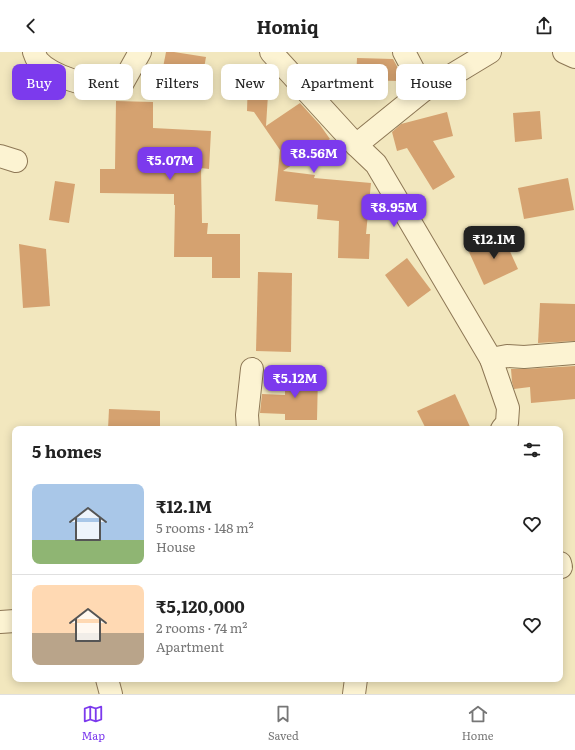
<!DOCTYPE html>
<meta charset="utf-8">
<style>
:root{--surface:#fff;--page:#f2f2f2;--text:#222;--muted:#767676;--line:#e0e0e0;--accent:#7c3aed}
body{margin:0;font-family:Literata,serif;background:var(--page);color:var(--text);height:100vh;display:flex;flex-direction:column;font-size:15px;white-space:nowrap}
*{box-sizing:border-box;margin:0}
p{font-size:13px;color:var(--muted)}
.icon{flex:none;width:22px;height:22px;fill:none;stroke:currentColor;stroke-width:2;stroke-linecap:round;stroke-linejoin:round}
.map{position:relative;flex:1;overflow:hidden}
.details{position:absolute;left:12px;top:374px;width:551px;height:256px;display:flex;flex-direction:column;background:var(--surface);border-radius:8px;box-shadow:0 2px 10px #0003}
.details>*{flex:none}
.banner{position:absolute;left:12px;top:12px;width:551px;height:36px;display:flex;gap:8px}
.price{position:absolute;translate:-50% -34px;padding:0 9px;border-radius:8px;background:var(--accent);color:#fff;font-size:13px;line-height:26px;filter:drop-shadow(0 1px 2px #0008)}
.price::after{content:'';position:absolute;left:50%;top:24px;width:12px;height:9px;margin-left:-6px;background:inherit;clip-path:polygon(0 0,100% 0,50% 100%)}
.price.selected{background:#222;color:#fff}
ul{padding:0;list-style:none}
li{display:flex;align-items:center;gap:12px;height:100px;padding:0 20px}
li+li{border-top:1px solid var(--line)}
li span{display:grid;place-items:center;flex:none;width:112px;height:80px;border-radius:8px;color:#555}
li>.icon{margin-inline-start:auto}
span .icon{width:48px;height:48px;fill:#fffc;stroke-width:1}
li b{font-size:17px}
h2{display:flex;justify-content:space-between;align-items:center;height:48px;padding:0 20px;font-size:17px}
.pill{padding:0 14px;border-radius:8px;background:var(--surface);box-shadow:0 2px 10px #0003;font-size:14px;line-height:36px}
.pill.selected{background:var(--accent);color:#fff}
header{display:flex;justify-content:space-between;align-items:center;height:52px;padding:0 20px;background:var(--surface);font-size:18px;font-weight:700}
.menu{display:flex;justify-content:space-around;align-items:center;height:56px;border-top:1px solid var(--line);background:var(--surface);font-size:11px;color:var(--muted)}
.menu a{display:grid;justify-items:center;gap:2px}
.menu .selected{color:var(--accent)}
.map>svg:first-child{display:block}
.building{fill:#d5a270}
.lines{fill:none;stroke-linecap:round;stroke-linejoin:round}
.minor-casing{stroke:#8d7755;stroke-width:24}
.minor{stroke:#fcf3d2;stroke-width:22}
</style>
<header><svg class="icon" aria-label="back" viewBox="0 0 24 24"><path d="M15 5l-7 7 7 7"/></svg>Homiq<svg class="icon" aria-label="share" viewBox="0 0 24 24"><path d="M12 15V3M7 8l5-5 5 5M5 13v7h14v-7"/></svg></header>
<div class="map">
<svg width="575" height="642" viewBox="0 0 575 642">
<rect width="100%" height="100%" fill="#f2e7be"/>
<!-- building -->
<g class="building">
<polygon points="166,0 174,0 206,5 201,33 161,26"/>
<polygon points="357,6 393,7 399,18 399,29 356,28"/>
<polygon points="248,25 269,27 266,74 300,51 320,73 330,87 283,119 315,123 314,126 371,131 366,182 370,182 369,207 338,206 339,169 317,167 318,153 275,149 280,98 254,60 247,59"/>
<polygon points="116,49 153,50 153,76 211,79 209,117 201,116 202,171 208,171 207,182 240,182 240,226 212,226 212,205 174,205 175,153 174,153 174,142 100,141 100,117 115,117"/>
<polygon points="540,59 542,87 515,90 513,61"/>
<polygon points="447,60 453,84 433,89 455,125 433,138 407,96 397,99 392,80 401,72"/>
<polygon points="568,126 574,158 524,167 518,136"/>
<polygon points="55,129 75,132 69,171 49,168"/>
<polygon points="503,184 518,217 484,233 469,200"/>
<polygon points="19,192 46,197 50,254 23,256"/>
<polygon points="407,206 431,238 408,255 385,223"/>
<polygon points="258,220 292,221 291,300 256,299"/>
<polygon points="540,251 575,252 575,289 538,291"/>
<polygon points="575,314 575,347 531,351 530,335 514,337 512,330 511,317 525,317"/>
<polygon points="285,323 318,323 317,368 285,368 285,362 260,361 262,342 285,343"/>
<polygon points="455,342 471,377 426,377 417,359"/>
<polygon points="109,357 160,359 160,377 108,377"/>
</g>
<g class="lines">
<defs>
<g id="minor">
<path d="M34 0C35 3 36 6 38 9 51 24 89 35 109 36 113 36 117 35 121 34L140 0"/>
<polyline points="271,0 356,93 376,112 491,307 508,356 507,371 502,377"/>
<polyline points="404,0 424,38"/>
<polyline points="564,0 575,5"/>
<polyline points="356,93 424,38 447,26 490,0"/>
<polyline points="0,104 16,109"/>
<polyline points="491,307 507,304 524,305 575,301"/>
<polyline points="248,377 247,363 252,317"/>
<polyline points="560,511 561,515"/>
<polyline points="0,570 15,569"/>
<polyline points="107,627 111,642"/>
<polyline points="354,642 356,627"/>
</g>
</defs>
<!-- minor casing -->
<use href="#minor" class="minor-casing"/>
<!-- minor -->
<use href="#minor" class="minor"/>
</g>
</svg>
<b class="price" style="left:314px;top:122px">₹8.56M</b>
<b class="price" style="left:170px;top:129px">₹5.07M</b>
<b class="price" style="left:394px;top:176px">₹8.95M</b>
<b class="price selected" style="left:494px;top:208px">₹12.1M</b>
<b class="price" style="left:295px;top:347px">₹5.12M</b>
<div class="banner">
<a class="pill selected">Buy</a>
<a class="pill">Rent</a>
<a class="pill">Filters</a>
<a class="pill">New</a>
<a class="pill">Apartment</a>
<a class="pill">House</a>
</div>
<section class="details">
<h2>5 homes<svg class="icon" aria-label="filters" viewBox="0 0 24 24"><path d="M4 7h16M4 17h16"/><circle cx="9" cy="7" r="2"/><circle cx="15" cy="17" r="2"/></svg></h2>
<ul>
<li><span style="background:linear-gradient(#a9c7e8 70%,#8fb573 0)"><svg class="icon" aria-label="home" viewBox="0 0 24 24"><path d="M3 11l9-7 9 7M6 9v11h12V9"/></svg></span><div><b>₹12.1M</b><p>5 rooms · 148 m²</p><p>House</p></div><svg class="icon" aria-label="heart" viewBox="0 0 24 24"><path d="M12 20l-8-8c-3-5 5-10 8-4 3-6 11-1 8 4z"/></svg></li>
<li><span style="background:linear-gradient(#ffd9b3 60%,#b9a48a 0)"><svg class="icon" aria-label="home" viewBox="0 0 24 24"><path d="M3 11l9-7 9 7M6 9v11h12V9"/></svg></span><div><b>₹5,120,000</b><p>2 rooms · 74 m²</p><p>Apartment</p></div><svg class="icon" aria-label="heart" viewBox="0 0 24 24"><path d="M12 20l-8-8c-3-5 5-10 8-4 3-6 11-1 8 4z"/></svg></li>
</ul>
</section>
</div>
<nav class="menu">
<a class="selected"><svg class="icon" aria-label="map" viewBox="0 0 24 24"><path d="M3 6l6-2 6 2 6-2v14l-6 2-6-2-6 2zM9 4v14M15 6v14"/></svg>Map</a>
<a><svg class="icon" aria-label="saved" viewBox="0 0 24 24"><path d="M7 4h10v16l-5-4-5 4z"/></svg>Saved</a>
<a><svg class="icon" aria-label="home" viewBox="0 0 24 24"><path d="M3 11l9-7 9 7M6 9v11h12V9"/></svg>Home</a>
</nav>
